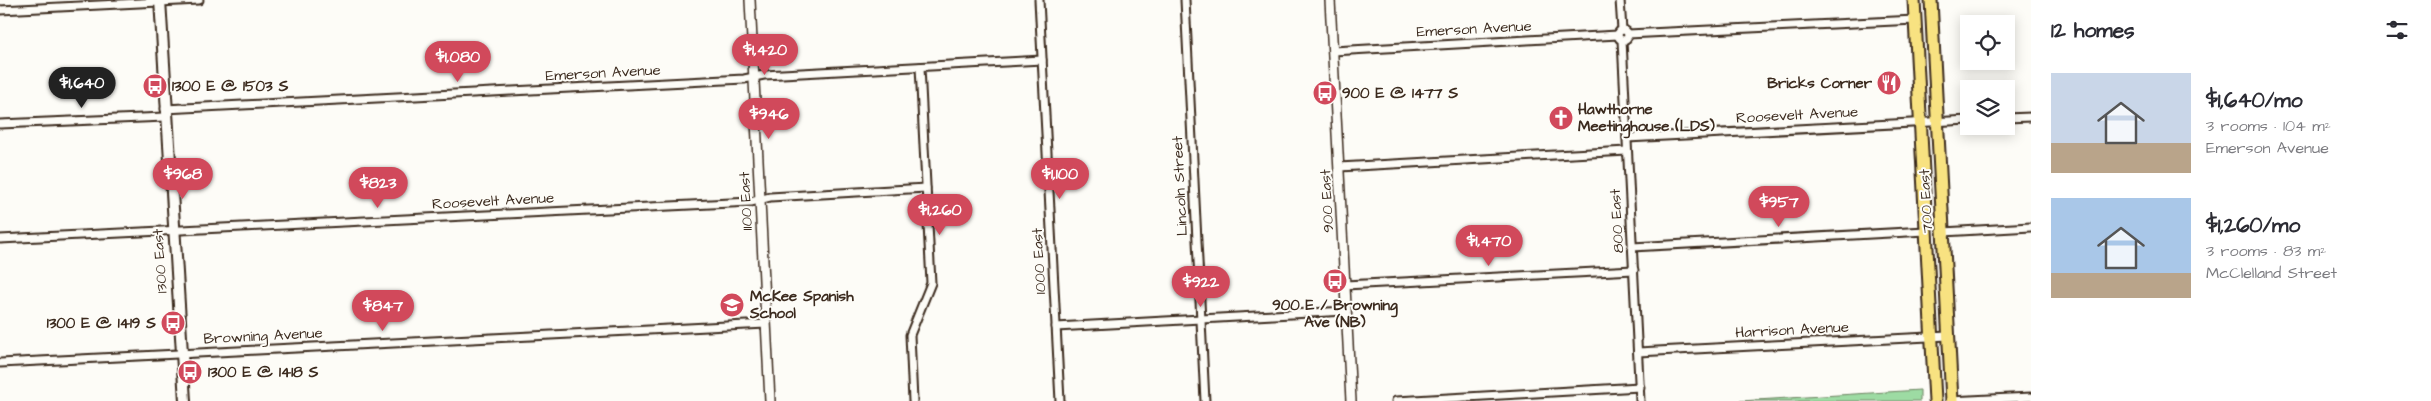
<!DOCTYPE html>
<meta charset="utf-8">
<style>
:root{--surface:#fff;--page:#f7f7f7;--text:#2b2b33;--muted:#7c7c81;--accent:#d1495b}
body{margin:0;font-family:"Architects Daughter",sans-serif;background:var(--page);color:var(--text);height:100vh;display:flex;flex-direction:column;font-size:19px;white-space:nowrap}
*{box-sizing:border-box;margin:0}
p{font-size:16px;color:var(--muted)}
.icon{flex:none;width:28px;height:28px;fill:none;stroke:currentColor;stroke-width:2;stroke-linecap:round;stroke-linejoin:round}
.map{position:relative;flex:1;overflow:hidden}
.panel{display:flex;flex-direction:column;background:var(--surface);width:400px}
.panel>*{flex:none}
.tools{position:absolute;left:1960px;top:15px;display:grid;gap:10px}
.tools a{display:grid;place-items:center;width:55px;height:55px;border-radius:0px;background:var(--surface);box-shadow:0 2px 12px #0003;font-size:25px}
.price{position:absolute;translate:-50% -42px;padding:0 11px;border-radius:18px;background:var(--accent);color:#fff;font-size:16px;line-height:32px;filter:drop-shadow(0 1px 2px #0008)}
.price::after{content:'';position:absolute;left:50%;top:30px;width:15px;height:11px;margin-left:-8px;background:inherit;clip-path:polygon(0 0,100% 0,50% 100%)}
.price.on{background:#222;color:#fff}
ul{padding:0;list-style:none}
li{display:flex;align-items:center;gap:15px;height:125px;padding:0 20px}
li span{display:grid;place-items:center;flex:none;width:140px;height:100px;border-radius:0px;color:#555}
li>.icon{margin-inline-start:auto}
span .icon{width:60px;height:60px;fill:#fffc;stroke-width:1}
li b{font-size:21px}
h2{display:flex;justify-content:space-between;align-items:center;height:60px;padding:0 20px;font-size:21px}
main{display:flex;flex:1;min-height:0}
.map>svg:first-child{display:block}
.green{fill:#9ddba3;stroke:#6c8260}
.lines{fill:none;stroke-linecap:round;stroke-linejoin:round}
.minor-casing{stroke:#3b2a1e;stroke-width:11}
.tertiary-casing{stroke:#3b2a1e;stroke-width:12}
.secondary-casing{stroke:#3b2a1e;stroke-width:14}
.primary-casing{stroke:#3b2a1e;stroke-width:15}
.minor{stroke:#fdfcf7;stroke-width:7}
.tertiary{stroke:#fdfcf7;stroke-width:9}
.secondary{stroke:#fdfcf7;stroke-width:10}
.primary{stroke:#f8e281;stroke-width:11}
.labels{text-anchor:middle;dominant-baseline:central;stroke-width:4;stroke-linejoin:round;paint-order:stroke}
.street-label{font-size:15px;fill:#3b2a1e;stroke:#fdfcf7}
.poi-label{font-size:15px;font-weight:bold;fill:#3b2a1e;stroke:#fdfcf7;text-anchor:start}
</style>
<main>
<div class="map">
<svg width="2031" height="401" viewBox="0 0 2031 401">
<rect width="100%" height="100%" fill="#fdfcf7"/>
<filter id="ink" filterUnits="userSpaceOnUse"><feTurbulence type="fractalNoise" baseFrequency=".02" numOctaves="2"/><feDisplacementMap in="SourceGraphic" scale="10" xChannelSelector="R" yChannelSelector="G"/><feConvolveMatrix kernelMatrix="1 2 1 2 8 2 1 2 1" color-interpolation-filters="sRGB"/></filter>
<g filter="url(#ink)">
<!-- green -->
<polygon class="green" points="1920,390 1920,401 1740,401"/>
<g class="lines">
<defs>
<g id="minor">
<polyline points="1039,0 1060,401"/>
<polyline points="1185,0 1205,401"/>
<polyline points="1620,0 1622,30"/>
<polyline points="0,10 199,0"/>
<circle cx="1623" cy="35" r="5"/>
<polyline points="1628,34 1915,20"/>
<polyline points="1622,40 1640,401"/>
<polyline points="1333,51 1618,35"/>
<polyline points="165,109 744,79 764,75 1042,60"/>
<polyline points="2006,118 2031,117"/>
<polyline points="0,124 165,117"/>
<polyline points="1627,138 1969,120"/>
<polyline points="1339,167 1627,151"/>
<polyline points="1943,232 2031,227"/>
<polyline points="0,239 751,202 770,197 926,188"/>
<polyline points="1632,247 1926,231"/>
<polyline points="1345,285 1634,270"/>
<polyline points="1056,327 1346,311"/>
<polyline points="1638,352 1948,336"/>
<polyline points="0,363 766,324"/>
<polyline points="913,401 910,335 931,283 920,67"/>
<polyline points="1396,401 1640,387"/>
<polyline points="1950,401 2031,397"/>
</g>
<g id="tertiary">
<polyline points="750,0 770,401"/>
<polyline points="1330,0 1351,401"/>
</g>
<polyline id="secondary" points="160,0 185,401"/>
<g id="primary">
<polyline points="1914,0 1935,401"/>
<polyline points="1931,0 1952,401"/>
</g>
</defs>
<!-- minor casing -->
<use href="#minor" class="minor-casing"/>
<!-- tertiary casing -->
<use href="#tertiary" class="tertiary-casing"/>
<!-- secondary casing -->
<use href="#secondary" class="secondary-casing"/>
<!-- primary casing -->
<use href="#primary" class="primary-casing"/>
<!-- minor -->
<use href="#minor" class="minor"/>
<!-- tertiary -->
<use href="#tertiary" class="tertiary"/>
<!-- secondary -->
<use href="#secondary" class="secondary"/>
<!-- primary -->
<use href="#primary" class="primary"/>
</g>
</g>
<!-- icons -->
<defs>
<symbol id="restaurant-disc" viewBox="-11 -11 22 22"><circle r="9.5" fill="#d1495b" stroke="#fdfcf7"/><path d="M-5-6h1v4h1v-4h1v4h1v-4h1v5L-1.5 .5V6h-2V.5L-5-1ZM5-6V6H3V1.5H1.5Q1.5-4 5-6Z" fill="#fff"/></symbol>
<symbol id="bus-disc" viewBox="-11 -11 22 22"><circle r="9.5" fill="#d1495b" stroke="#fdfcf7"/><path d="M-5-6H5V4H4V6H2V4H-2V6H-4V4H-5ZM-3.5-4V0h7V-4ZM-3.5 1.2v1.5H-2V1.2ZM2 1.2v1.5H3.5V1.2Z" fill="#fff"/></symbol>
<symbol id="church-disc" viewBox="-11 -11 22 22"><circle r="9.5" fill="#d1495b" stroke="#fdfcf7"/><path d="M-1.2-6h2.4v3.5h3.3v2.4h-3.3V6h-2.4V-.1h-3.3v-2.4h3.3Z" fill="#fff"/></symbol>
<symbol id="school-disc" viewBox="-11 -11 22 22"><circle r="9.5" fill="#d1495b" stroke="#fdfcf7"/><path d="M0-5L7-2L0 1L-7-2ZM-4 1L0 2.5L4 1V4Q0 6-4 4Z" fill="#fff"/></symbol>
</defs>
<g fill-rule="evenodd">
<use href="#restaurant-disc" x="1875" y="69" width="28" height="28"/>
<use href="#bus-disc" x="141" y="72" width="28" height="28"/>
<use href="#bus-disc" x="1311" y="79" width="28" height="28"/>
<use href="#church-disc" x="1547" y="104" width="28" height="28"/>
<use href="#bus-disc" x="1321" y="267" width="28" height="28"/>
<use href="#school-disc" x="718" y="291" width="28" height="28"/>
<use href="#bus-disc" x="159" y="309" width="28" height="28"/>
<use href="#bus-disc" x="176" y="358" width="28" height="28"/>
</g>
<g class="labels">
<!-- street labels -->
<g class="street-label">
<text transform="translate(1474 29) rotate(-3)">Emerson Avenue</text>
<text transform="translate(603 73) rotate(-3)">Emerson Avenue</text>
<text transform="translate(1797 115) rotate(-3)">Roosevelt Avenue</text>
<text transform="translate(1180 186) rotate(-93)">Lincoln Street</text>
<text transform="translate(493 201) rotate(-3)">Roosevelt Avenue</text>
<text transform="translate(746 201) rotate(-93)">1100 East</text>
<text transform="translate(1327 201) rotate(-93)">900 East</text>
<text transform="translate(1926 201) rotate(-93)">700 East</text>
<text transform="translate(1617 221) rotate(-93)">800 East</text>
<text transform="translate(160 261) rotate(-94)">1300 East</text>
<text transform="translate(1039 261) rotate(-93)">1000 East</text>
<text transform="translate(1792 330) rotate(-3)">Harrison Avenue</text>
<text transform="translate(263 336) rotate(-3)">Browning Avenue</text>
</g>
<!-- poi labels -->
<g class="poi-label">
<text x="1872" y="83" text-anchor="end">Bricks Corner</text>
<text x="172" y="86">1300 E @ 1503 S</text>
<text x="1342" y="93">900 E @ 1477 S</text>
<text x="1578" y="109">Hawthorne<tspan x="1578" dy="17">Meetinghouse (LDS)</tspan></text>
<text x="750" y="296">McKee Spanish<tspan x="750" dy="17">School</tspan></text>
<text x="1335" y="305" text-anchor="middle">900 E / Browning<tspan x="1335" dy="17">Ave (NB)</tspan></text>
<text x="156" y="323" text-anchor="end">1300 E @ 1419 S</text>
<text x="208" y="372">1300 E @ 1418 S</text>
</g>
</g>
</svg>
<div class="tools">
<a><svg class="icon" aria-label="locate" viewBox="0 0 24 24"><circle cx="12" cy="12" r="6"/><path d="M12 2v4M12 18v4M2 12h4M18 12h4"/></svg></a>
<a><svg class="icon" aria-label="layers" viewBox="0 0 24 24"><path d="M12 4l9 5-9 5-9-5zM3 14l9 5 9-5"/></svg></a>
</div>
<b class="price" style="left:765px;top:76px">$1,420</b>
<b class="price" style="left:458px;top:83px">$1,080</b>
<b class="price on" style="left:82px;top:109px">$1,640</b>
<b class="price" style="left:769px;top:140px">$946</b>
<b class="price" style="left:183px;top:200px">$968</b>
<b class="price" style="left:1060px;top:200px">$1,100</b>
<b class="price" style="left:378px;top:209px">$823</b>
<b class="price" style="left:1779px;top:228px">$957</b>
<b class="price" style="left:940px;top:236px">$1,260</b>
<b class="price" style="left:1489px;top:267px">$1,470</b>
<b class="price" style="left:1201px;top:308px">$922</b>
<b class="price" style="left:383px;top:332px">$847</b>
</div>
<section class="panel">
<h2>12 homes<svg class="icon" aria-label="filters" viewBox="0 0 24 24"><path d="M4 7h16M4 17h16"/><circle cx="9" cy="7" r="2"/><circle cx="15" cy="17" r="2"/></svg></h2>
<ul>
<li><span style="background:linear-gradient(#c9d6e8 70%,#b9a48a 0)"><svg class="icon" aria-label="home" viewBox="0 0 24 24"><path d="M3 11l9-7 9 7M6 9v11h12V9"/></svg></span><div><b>$1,640/mo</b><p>3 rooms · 104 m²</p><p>Emerson Avenue</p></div></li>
<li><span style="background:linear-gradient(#a9c7e8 75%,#b9a48a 0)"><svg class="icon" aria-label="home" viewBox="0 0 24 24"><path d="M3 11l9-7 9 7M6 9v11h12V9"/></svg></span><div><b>$1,260/mo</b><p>3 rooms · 83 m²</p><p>McClelland Street</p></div></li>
</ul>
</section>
</main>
